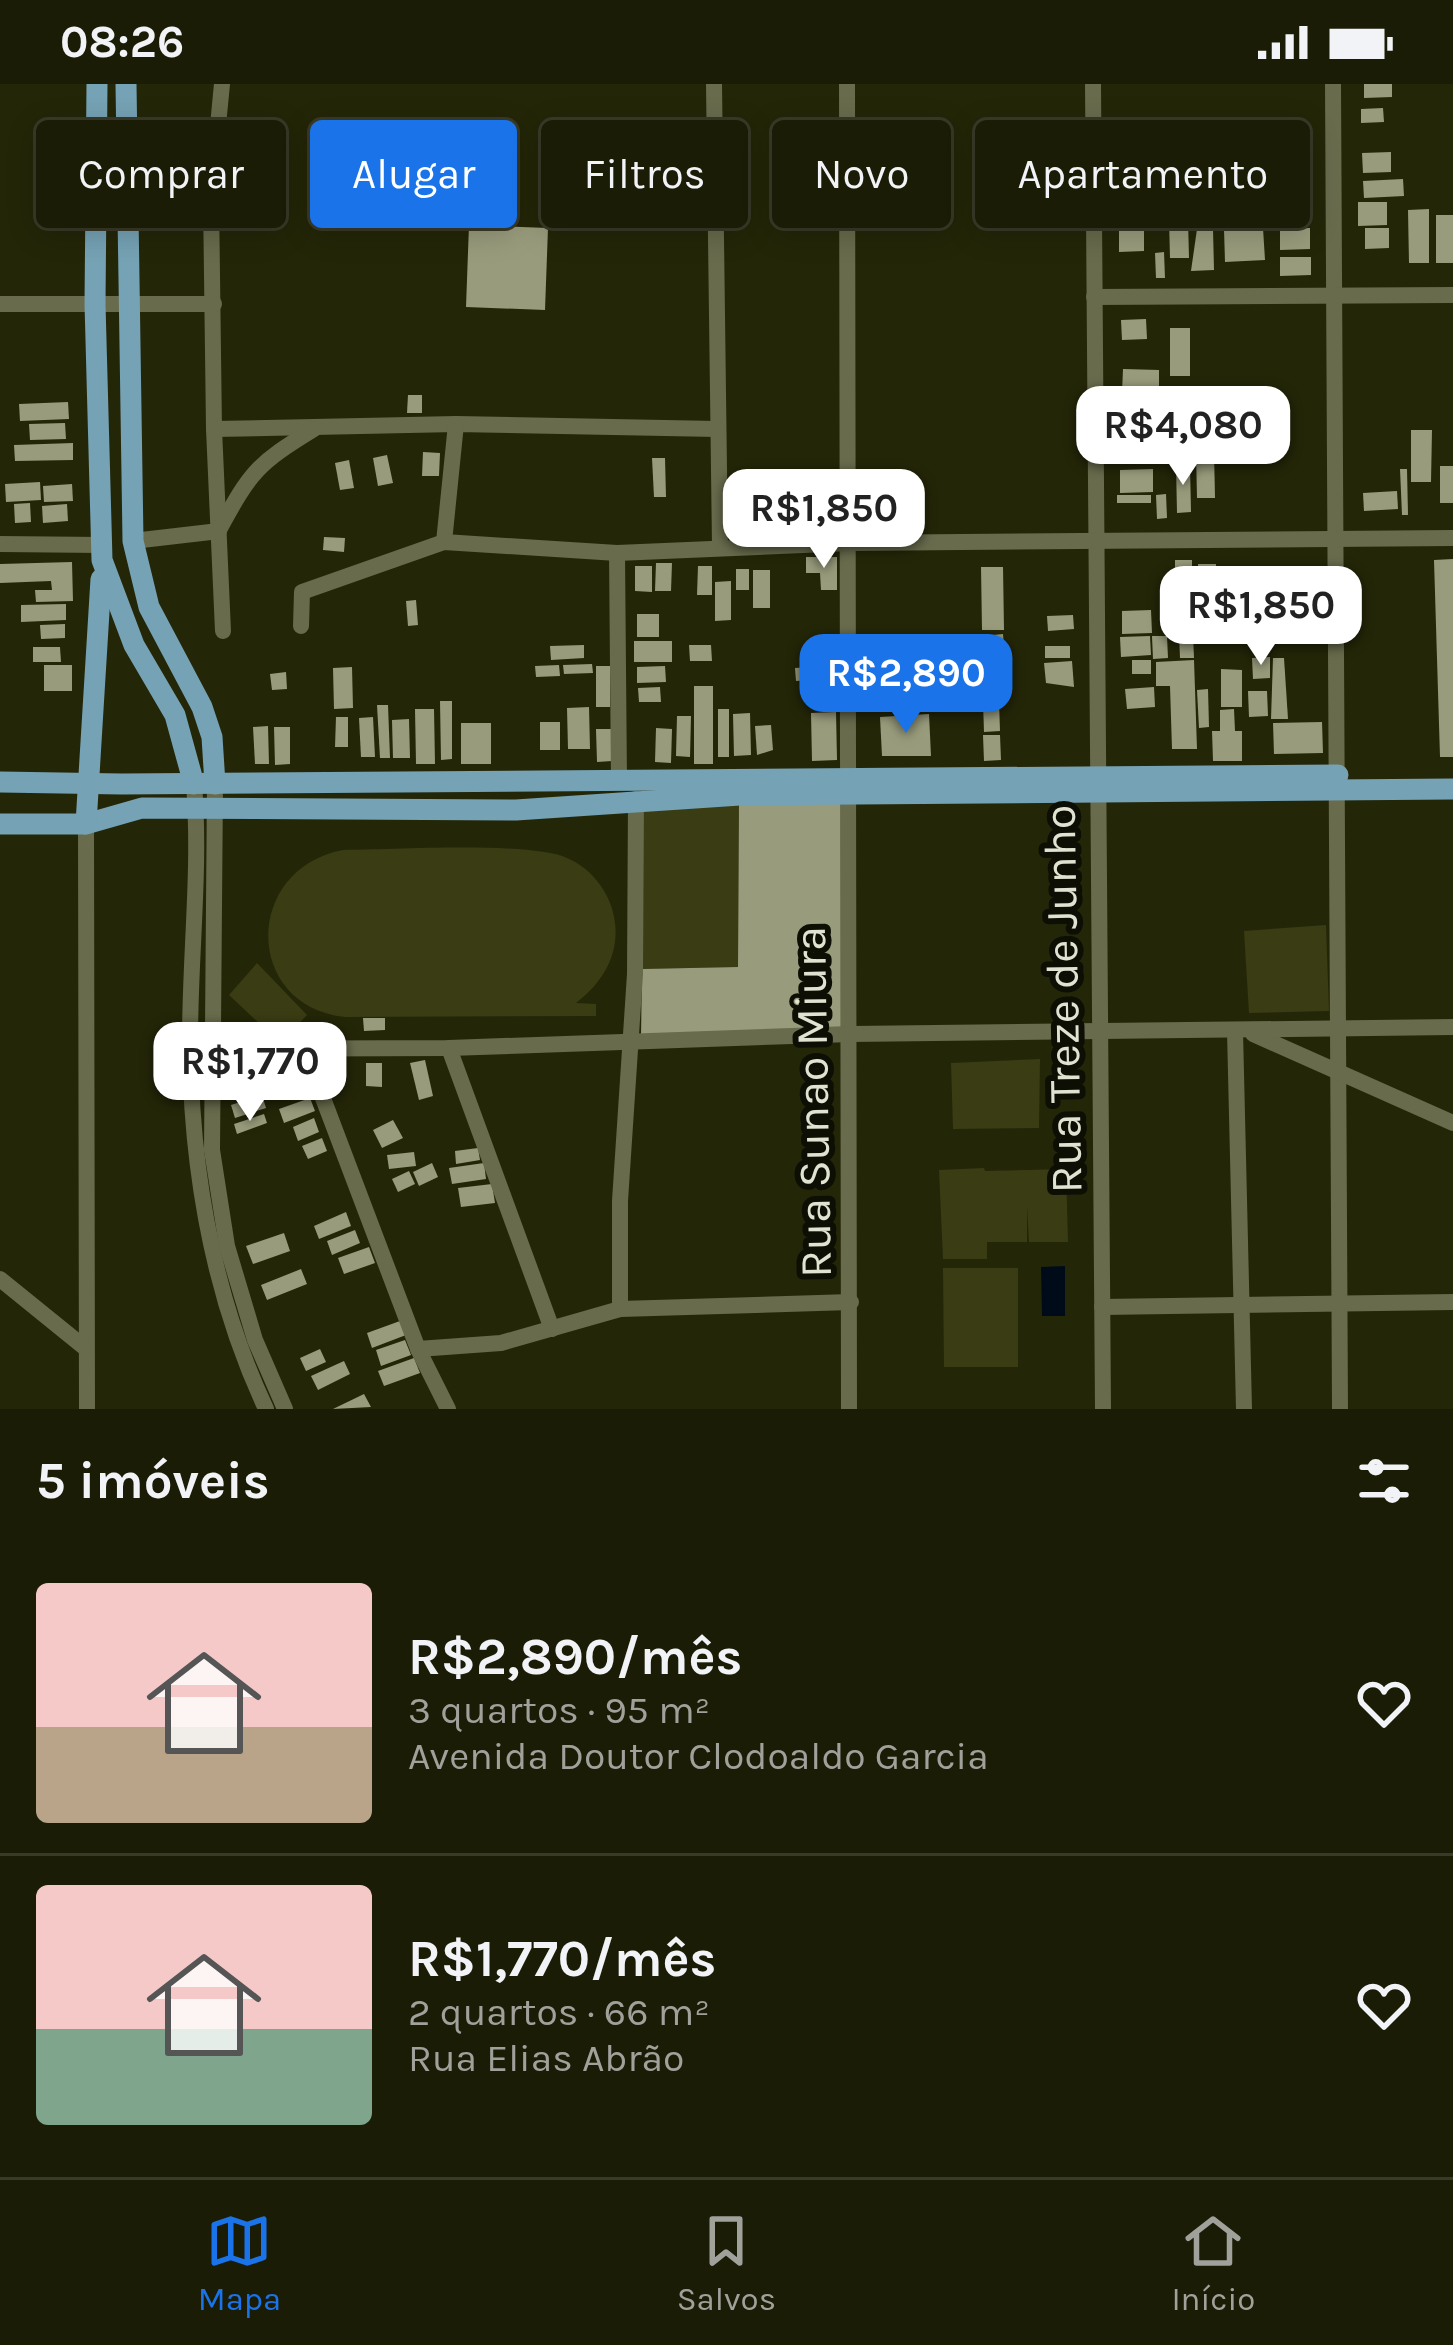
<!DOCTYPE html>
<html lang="pt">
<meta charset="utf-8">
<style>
:root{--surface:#1b1c06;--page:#282914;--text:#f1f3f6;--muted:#a0a19b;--line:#393a28;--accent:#1a73e8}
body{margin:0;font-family:Karla,sans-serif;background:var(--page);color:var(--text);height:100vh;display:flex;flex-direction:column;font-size:45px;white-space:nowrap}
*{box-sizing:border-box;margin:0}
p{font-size:39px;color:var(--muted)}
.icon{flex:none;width:66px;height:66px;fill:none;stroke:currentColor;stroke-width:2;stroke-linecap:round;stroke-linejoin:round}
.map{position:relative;height:1325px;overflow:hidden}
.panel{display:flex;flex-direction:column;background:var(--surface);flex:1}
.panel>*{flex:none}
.hud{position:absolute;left:36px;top:36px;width:1383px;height:108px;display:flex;gap:24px}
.price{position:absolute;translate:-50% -102px;padding:0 27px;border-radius:24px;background:#fff;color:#222;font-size:39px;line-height:78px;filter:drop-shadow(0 3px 6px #0008)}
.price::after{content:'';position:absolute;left:50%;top:72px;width:36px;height:27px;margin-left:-18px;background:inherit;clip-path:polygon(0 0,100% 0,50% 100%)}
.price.active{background:var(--accent);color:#fff}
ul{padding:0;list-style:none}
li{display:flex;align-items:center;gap:36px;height:300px;padding:0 36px}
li+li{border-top:3px solid var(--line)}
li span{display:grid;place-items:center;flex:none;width:336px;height:240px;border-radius:12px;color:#555}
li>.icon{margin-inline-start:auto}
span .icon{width:144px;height:144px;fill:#fffc;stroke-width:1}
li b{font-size:51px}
h2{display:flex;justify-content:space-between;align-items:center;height:144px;padding:0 36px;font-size:51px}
.pill{padding:0 42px;border-radius:12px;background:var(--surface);box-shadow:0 6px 30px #0003,0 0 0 3px var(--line);font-size:42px;line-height:108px}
.pill.active{background:var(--accent);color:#fff}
.status{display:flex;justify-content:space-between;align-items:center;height:84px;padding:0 60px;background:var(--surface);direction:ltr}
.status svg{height:33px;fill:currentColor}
.dock{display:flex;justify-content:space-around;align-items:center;height:168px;border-top:3px solid var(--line);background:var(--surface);font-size:33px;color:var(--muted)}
.dock a{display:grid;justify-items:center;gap:6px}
.dock .active{color:var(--accent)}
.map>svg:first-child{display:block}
.green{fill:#3a3c14}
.water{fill:#000b19}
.building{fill:#999c7c}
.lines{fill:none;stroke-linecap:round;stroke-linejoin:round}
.minor{stroke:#686b4c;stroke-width:16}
.major{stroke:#75a2b4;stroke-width:21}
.labels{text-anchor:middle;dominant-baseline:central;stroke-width:12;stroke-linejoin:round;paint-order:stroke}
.street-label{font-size:45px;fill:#e1e3d2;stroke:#0d0e04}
</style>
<div class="status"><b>08:26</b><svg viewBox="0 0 49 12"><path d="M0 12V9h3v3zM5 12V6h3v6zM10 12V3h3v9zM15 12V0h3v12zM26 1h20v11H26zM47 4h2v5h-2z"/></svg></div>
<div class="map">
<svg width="1453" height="1325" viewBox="0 0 1453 1325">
<rect width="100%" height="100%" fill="#242608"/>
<!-- green -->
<g class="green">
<polygon points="739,715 738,883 642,885 641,719"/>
<path d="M343 766C390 766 531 757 567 774 593 785 612 811 615 839 619 872 602 899 576 919L596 920V932L345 933C243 922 243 785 343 766Z"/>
<polygon points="1326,841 1329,927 1249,929 1244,847"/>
<polygon points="257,879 307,931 280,959 229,911"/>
<polygon points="1040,975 1039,1044 953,1045 951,979"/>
<polygon points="984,1084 985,1087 1066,1085 1068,1158 1029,1158 1027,1122 1027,1158 987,1158 987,1175 943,1175 939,1086"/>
<polygon points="943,1184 1018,1184 1018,1283 944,1283"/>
</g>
<!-- water -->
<polygon class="water" points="1065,1182 1065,1232 1042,1232 1041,1183"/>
<!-- building -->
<g class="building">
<polygon points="1364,0 1392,0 1392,13 1364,14"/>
<polygon points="1383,24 1384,38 1361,39 1361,25"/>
<polygon points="1391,68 1391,88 1363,89 1362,69"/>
<rect x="1146" y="93" width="18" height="24"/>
<polygon points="1292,94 1310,94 1310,115 1293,115"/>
<polygon points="1403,95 1404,112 1364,114 1363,97"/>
<polygon points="1263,101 1264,114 1219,116 1219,103"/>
<polygon points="1358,118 1387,118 1387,141 1358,142"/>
<polygon points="1154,119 1155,137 1130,139 1131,144 1144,144 1144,167 1119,168 1119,122"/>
<polygon points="1429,125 1429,179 1409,179 1408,126"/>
<rect x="1436" y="131" width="17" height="48"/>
<polygon points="1169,135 1188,135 1189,174 1170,174"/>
<polygon points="469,141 548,144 545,226 466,223"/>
<polygon points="1263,144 1265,176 1225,178 1224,145"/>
<polygon points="1310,144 1310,165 1280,166 1280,145"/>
<polygon points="1365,144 1389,144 1389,164 1365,165"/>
<polygon points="1197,145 1213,145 1214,186 1191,187"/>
<polygon points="1164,168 1165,194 1156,194 1155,169"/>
<polygon points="1280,173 1311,173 1311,191 1280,192"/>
<polygon points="1146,235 1147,255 1122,256 1121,236"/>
<rect x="1170" y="244" width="20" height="48"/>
<polygon points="1123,285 1159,286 1159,305 1134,305 1134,309 1122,309"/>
<polygon points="408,311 422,311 422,329 407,329"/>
<polygon points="68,318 69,335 20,337 19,320"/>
<polygon points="1214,334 1214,346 1194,346 1193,335"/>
<polygon points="65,339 66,355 30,356 29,340"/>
<polygon points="1411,346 1432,346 1431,398 1411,398"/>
<polygon points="73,359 73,376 15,377 14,361"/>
<polygon points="1214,367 1215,414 1197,414 1196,368"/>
<polygon points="423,368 440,369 439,392 422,392"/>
<polygon points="387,371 393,399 378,402 373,374"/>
<polygon points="652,374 665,374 666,413 654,413"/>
<polygon points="349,376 354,404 340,406 335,379"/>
<polygon points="1176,380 1190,380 1191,428 1177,429"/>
<rect x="1440" y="382" width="13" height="37"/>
<polygon points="1153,385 1153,408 1120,409 1120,386"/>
<polygon points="1400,385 1407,385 1408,431 1402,431"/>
<polygon points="40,398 41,416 6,418 5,400"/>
<polygon points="72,400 73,417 44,418 43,402"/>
<polygon points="1397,407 1398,425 1364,427 1363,409"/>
<polygon points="1166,410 1167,434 1157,435 1156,411"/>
<rect x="1117" y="411" width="34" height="8"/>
<polygon points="30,419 31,438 15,439 14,420"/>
<polygon points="67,420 68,437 43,439 42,422"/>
<polygon points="324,453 345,454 344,468 323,466"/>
<polygon points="806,473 837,473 837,506 821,506 820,489 806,489"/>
<polygon points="1453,475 1453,673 1440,673 1434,476"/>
<rect x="1175" y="476" width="17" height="42"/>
<polygon points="72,478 73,517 36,518 35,506 52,506 51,497 0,499 0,480"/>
<polygon points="656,479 672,479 671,507 655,507"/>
<rect x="1198" y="480" width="18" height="40"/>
<polygon points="635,482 652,482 652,508 635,507"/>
<polygon points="698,482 712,482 712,511 697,511"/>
<polygon points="981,483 1003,483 1004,546 982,546"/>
<rect x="736" y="485" width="13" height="21"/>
<rect x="753" y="486" width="17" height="38"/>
<polygon points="731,497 731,536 715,537 715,498"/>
<polygon points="416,516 418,541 408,542 406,517"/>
<polygon points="66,520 66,536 21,538 21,521"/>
<polygon points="1151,526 1152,549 1122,550 1122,527"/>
<polygon points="1191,526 1192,547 1172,548 1171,527"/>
<rect x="637" y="530" width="22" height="23"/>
<polygon points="1073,531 1074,545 1048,547 1047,532"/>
<polygon points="65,540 65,554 41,555 40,541"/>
<polygon points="1003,550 1005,574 984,576 983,552"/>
<polygon points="1193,550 1194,574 1180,574 1179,551"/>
<polygon points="1150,552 1151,571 1121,573 1120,553"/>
<polygon points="1152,552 1167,552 1168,574 1153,575"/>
<rect x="634" y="557" width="38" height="21"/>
<polygon points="584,561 584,574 551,576 550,562"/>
<polygon points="689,561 711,561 712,577 690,577"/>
<rect x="1045" y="562" width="25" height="12"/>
<polygon points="33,563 60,563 61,578 33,578"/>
<polygon points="1270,573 1270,594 1253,595 1252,574"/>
<polygon points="1273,574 1284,574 1288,635 1271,635"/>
<rect x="1132" y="576" width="19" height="14"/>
<polygon points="1194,576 1197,665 1172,665 1170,602 1156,602 1156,578"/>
<polygon points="1072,577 1074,603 1046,599 1044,579"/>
<rect x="916" y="579" width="11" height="21"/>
<polygon points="955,579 976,579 977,614 956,615"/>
<polygon points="592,580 593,589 564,590 563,581"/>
<rect x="44" y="581" width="28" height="26"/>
<polygon points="559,581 560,592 536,593 535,582"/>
<rect x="596" y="582" width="14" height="41"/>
<polygon points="665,582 666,598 637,599 637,583"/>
<polygon points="825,582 826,595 796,597 795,584"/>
<polygon points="352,583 353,624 334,625 333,584"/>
<polygon points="1221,585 1242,586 1242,623 1221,623"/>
<polygon points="909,587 909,602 877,603 876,588"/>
<polygon points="286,588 287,605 272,606 270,590"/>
<rect x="694" y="602" width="19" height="78"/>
<polygon points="1000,602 1001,614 980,616 980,604"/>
<polygon points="660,603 661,618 639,618 638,604"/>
<polygon points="1154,603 1155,623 1127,625 1125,605"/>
<polygon points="913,605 914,626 884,627 883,606"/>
<polygon points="1208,605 1209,643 1199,644 1197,606"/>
<polygon points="1248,607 1267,607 1268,632 1249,633"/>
<polygon points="440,617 452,617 452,675 441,676"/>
<polygon points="983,618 999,618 1000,647 984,648"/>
<polygon points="377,621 388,621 390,674 380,674"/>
<polygon points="589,623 590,665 568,665 567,624"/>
<polygon points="415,625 434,625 435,680 416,680"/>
<rect x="718" y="625" width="11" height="48"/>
<polygon points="1234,625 1235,647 1242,647 1242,677 1213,677 1212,647 1220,647 1220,626"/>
<polygon points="836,628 837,676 812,677 811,629"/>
<polygon points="750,629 751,671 734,672 733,630"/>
<polygon points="929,630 931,672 882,672 880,633"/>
<polygon points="677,632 691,632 690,673 676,672"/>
<polygon points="336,633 348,633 348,663 335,663"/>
<polygon points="373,633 375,673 361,673 359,634"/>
<polygon points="409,635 410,674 393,674 392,636"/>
<rect x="540" y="638" width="20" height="28"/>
<polygon points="1322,638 1323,669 1274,670 1273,639"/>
<rect x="461" y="639" width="30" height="41"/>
<polygon points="771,641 773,666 757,671 755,642"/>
<polygon points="268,642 269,680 255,680 253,643"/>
<polygon points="274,643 290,643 290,680 275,681"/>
<polygon points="656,644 672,645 671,679 655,678"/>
<polygon points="596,645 611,645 612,677 597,678"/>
<polygon points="983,651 1000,651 1001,676 984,677"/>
<polygon points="845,714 848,948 641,954 642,885 738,883 739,715"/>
<polygon points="363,934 385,934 385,946 364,947"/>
<polygon points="425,976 433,1012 419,1016 410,979"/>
<polygon points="366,979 382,979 382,1003 366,1002"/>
<polygon points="262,1011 266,1024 235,1034 231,1021"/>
<polygon points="310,1014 315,1027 284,1039 279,1025"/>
<polygon points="264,1030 267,1039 237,1050 234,1040"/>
<polygon points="314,1034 319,1048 298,1057 293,1043"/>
<polygon points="393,1036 403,1054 382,1064 373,1046"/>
<polygon points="322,1054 327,1067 308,1075 302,1062"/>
<polygon points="478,1064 480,1076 456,1080 455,1067"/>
<polygon points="414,1068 416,1082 389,1085 387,1071"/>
<polygon points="432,1079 438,1093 419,1102 413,1088"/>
<polygon points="484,1079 486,1095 452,1100 449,1084"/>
<polygon points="409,1087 415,1100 398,1108 392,1095"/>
<polygon points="492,1100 495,1119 461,1123 458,1104"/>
<polygon points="346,1128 351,1142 319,1155 314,1142"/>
<polygon points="355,1146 360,1159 332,1171 327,1157"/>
<polygon points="284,1149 290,1167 253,1180 246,1162"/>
<polygon points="369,1163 375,1179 344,1190 338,1174"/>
<polygon points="301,1185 307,1200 267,1216 261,1201"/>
<polygon points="400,1237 406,1251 372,1264 367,1249"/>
<polygon points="405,1256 411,1271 381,1282 376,1266"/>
<polygon points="320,1265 326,1278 306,1287 300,1274"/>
<polygon points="414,1274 420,1289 384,1302 378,1287"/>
<polygon points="344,1277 350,1290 318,1306 311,1292"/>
<polygon points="364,1310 371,1323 333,1325"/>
</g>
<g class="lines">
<!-- minor -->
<g class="minor">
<polyline points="222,0 211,114 214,345 223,547"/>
<polyline points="714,0 720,463"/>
<polyline points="847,0 849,1325"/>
<polyline points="1093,0 1103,1325"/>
<polyline points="1333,0 1340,1325"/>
<polyline points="1094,213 1453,211"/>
<polyline points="0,220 214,220"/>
<polyline points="214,345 456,340 717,345"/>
<path d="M219 446C251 387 257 380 314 345"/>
<polyline points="133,457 219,447"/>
<polyline points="444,458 456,340"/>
<polyline points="0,460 102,461"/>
<polyline points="617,469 619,697"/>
<polyline points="301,542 302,508 444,458 617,469 850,459 1453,454"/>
<path d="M194 700C201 789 189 878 190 967 192 1089 214 1214 266 1325"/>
<polyline points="215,700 212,1066 227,1162 255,1256 285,1325"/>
<polyline points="86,740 87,1325"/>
<polyline points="1235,947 1244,1325"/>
<polyline points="1253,950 1453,1039"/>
<polyline points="304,964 418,1265 448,1325"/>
<polyline points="449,964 552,1245"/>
<polyline points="190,965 449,964 851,950 1453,943"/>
<polyline points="0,1195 84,1263"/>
<polyline points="1102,1223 1453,1218"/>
<polyline points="620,1225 620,1117 635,890 636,715"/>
<polyline points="418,1265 501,1259 620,1225 851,1218"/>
</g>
<!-- major -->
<g class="major">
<polyline points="97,0 95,220 102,476 134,561 175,631 194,700"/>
<polyline points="126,0 133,457 149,523 202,623 212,653 215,700"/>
<polyline points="0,698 122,700 1338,691"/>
<polyline points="0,740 86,740 142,724 516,726 740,711 1453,705"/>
<polyline points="86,740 101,495"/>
</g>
</g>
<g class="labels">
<!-- street labels -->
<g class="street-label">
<text transform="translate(1063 915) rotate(-91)">Rua Treze de Junho</text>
<text transform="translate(813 1018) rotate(-91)">Rua Sunao Miura</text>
</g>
</g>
</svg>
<b class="price" style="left:1183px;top:404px">R$4,080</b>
<b class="price" style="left:824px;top:487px">R$1,850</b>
<b class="price" style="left:1261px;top:584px">R$1,850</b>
<b class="price active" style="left:906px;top:652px">R$2,890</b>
<b class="price" style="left:250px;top:1040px">R$1,770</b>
<div class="hud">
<a class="pill">Comprar</a>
<a class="pill active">Alugar</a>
<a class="pill">Filtros</a>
<a class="pill">Novo</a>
<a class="pill">Apartamento</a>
</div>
</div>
<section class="panel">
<h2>5 imóveis<svg class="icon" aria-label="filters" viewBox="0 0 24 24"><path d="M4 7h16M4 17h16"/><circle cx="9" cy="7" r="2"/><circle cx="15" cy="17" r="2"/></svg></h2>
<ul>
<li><span style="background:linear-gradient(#f6c9c9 60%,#b9a48a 0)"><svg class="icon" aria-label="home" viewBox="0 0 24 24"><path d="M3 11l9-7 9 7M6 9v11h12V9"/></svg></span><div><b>R$2,890/mês</b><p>3 quartos · 95 m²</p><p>Avenida Doutor Clodoaldo Garcia</p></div><svg class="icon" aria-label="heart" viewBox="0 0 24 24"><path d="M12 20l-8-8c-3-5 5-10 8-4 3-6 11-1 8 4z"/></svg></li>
<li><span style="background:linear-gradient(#f6c9c9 60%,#7fa58c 0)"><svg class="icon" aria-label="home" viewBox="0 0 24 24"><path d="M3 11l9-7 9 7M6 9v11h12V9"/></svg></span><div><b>R$1,770/mês</b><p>2 quartos · 66 m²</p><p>Rua Elias Abrão</p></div><svg class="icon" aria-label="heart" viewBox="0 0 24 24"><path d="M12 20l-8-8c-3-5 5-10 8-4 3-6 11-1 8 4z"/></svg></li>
</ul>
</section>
<nav class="dock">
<a class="active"><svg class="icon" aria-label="map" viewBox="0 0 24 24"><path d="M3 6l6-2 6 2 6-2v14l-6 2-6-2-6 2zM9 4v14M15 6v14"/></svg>Mapa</a>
<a><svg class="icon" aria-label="saved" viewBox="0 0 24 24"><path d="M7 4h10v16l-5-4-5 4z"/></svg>Salvos</a>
<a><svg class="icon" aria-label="home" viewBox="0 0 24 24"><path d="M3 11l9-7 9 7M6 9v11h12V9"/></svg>Início</a>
</nav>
